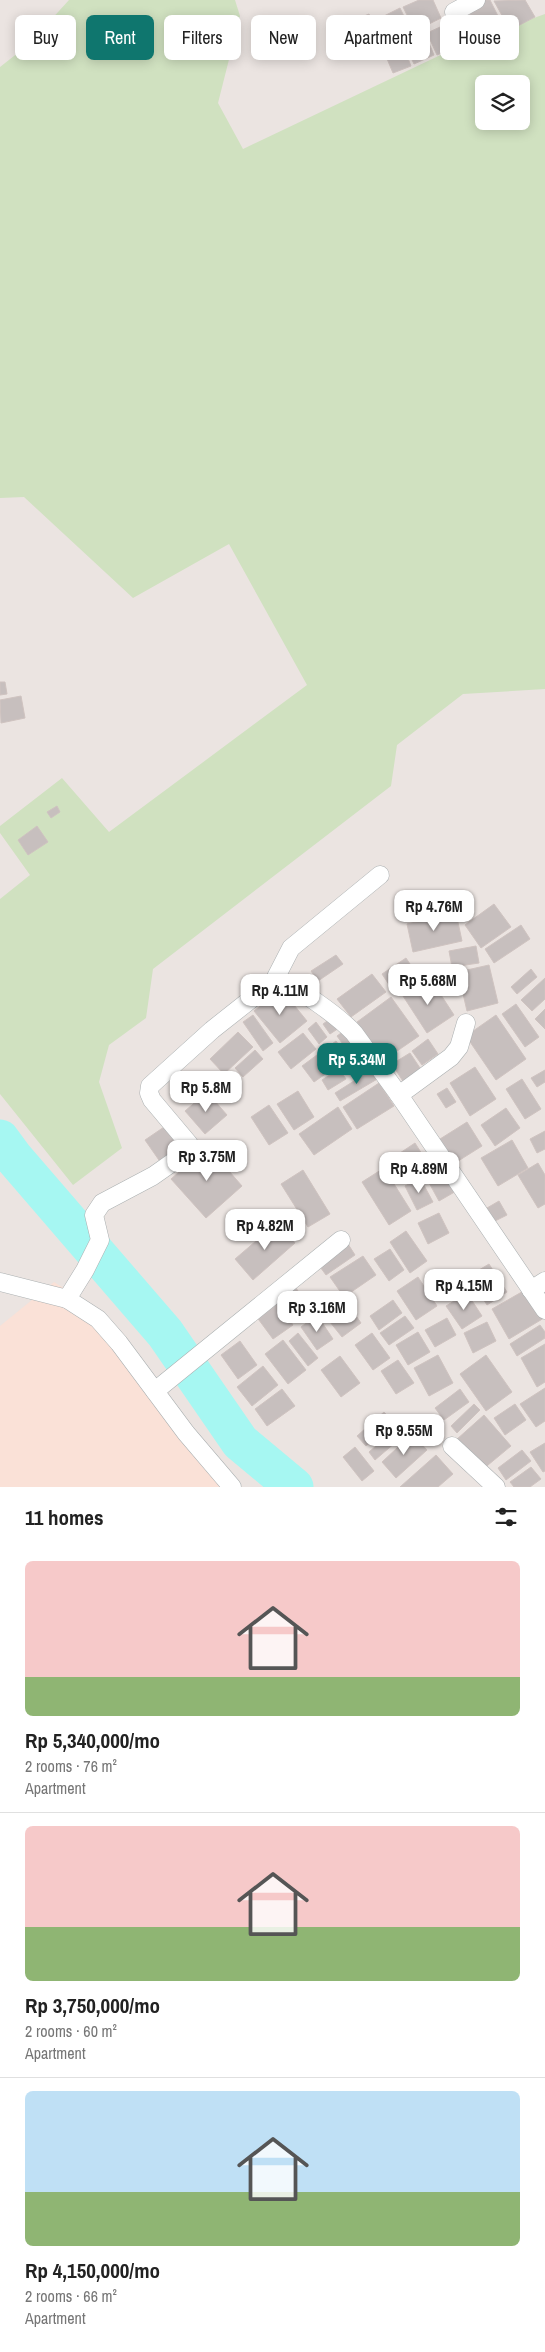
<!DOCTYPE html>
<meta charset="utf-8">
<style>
:root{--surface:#fff;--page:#f6f6f6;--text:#222;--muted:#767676;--line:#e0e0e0;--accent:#0f766e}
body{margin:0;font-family:"Archivo Narrow",sans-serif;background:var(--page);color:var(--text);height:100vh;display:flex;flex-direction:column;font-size:19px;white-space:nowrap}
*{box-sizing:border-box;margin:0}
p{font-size:16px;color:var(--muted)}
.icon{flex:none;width:28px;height:28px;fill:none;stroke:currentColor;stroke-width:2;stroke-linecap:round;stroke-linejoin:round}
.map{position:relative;height:1487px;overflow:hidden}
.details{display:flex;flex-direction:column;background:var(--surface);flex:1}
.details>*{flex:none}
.top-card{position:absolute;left:15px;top:15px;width:515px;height:45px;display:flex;gap:10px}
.tools{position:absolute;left:475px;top:75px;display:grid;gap:10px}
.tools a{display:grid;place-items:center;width:55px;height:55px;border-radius:8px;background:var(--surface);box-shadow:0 2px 12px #0003;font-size:25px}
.price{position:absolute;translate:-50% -42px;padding:0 11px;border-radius:10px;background:#fff;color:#222;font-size:16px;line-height:32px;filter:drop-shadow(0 1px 2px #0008)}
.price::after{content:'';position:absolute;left:50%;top:30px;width:15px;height:11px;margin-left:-8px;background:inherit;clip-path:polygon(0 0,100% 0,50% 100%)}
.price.active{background:var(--accent);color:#fff}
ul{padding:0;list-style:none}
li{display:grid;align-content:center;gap:10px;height:265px;padding:0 25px}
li+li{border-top:1px solid var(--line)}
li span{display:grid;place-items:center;height:155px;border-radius:8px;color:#555}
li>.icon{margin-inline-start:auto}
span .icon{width:90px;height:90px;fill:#fffc;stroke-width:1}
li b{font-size:21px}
h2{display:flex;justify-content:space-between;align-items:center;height:60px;padding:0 25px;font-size:21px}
.chip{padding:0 18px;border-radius:8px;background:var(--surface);box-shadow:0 2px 12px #0003;font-size:18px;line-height:45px}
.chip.active{background:var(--accent);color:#fff}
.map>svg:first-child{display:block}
.commercial{fill:#fae1d7}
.green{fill:#d0e1c0;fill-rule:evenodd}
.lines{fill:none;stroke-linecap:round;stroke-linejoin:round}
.river{stroke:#a6f7f2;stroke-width:39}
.building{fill:#c7bfbe;stroke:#cfc3c0}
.street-casing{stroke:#abb0b1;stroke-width:19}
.street{stroke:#fff;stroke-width:18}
</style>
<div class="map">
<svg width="545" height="1487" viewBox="0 0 545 1487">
<rect width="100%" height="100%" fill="#ebe4e1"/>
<!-- commercial -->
<polygon class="commercial" points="54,1282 83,1300 238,1487 0,1487 0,1326"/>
<!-- green -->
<path class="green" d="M69 0H235L240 16 218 103 243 149 472 40 545 14V689L463 694 397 745 391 786 153 969 146 1018 109 1045 99 1082 122 1148 73 1185 0 1094V899L30 875 0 833V826L62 778 109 832 307 685 229 544 133 598 24 497 0 498V67L28 45ZM484 84H521V121H484Z"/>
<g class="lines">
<!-- river -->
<polyline class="river" points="0,1139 14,1158 165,1333 240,1442 294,1487"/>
</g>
<!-- building -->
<g class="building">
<polygon points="419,0 433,0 441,18 415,31 403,7"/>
<polygon points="484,0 490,0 502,24 481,35 467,9"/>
<polygon points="525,0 535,17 510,30 494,1"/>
<polygon points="400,8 413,35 387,48 374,21"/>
<polygon points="464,11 477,34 465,41 452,17"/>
<polygon points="369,14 384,49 362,58 347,23"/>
<polygon points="451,22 461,45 437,55 427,33"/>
<polygon points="426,36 434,55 414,64 405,45"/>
<polygon points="403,46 411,66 393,73 385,54"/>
<polygon points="0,682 5,682 7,694 0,695"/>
<polygon points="21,696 25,718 1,723 0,700"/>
<polygon points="57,806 60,812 51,818 47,812"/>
<polygon points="37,826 48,842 28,855 18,840"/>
<polygon points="494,904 511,927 481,948 465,925"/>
<polygon points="456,913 462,941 413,952 407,924"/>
<polygon points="521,925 530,939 494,963 485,949"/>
<polygon points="476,946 479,963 452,967 449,951"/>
<polygon points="336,955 343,964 318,981 311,971"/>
<polygon points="406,958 418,976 394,992 382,974"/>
<polygon points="489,965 498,1003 467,1011 458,972"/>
<polygon points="531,969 537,977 517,994 511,987"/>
<polygon points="372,974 386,992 351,1017 337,999"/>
<polygon points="430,978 454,1015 427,1033 403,996"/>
<polygon points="545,978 545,999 532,1011 521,1000"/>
<polygon points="281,989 307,1021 280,1043 254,1011"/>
<polygon points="391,997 419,1036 384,1060 357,1022"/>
<polygon points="516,1004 539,1037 525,1047 502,1014"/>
<polygon points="545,1009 545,1029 535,1019"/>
<polygon points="253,1015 273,1043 263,1051 243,1022"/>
<polygon points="496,1015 526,1059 496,1080 466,1036"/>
<polygon points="334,1016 342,1026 330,1034 323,1024"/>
<polygon points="316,1022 327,1037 319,1044 308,1029"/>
<polygon points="345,1030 353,1042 345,1047 337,1036"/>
<polygon points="238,1032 253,1047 224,1074 210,1059"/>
<polygon points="303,1033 316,1049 291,1069 278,1052"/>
<polygon points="428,1039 438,1054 422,1065 412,1051"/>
<polygon points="336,1041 348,1058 314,1082 302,1066"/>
<polygon points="255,1050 263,1059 243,1077 235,1068"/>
<polygon points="410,1053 424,1074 406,1086 392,1064"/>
<polygon points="475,1067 496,1099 470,1116 450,1083"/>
<polygon points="339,1069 346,1079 328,1090 322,1080"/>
<polygon points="373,1069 379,1078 340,1101 335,1093"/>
<polygon points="545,1070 545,1082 537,1087 531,1078"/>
<polygon points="522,1079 541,1109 525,1119 506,1089"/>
<polygon points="379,1083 394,1106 357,1129 343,1107"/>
<polygon points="447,1088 456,1102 446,1108 437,1094"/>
<polygon points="298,1091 314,1117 294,1130 277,1104"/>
<polygon points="207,1092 227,1115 205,1134 185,1111"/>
<polygon points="269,1105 288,1133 269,1145 251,1117"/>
<polygon points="338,1107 352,1129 314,1155 299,1134"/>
<polygon points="506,1108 520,1128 495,1146 481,1125"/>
<polygon points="467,1122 482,1146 455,1163 440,1139"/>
<polygon points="167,1125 183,1148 161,1163 145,1140"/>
<polygon points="545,1131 545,1149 537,1153 530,1139"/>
<polygon points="512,1140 528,1168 498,1186 481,1158"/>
<polygon points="415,1143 427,1162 403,1177 391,1159"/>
<polygon points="208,1147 242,1186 206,1218 171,1179"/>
<polygon points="441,1158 458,1190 439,1201 422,1170"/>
<polygon points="538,1163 545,1175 545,1204 538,1208 518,1175"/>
<polygon points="384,1168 411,1211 389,1225 362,1182"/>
<polygon points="303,1170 330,1214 308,1227 281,1184"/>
<polygon points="420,1178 433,1202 417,1210 405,1186"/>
<polygon points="499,1201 507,1215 495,1221 487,1208"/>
<polygon points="439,1213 449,1233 428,1244 418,1223"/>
<polygon points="277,1223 295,1243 253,1280 235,1259"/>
<polygon points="406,1231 427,1261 410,1273 390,1242"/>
<polygon points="348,1244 355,1255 326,1275 318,1264"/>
<polygon points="390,1249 404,1270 389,1281 374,1259"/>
<polygon points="363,1256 376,1275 344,1297 330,1277"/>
<polygon points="489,1264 507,1292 487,1305 469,1276"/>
<polygon points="418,1277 437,1306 416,1320 397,1291"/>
<polygon points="296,1288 311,1310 295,1321 280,1299"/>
<polygon points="527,1289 544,1318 509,1339 492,1309"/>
<polygon points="467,1293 482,1316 462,1329 446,1306"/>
<polygon points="393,1300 402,1313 379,1330 370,1316"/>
<polygon points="276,1301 293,1325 273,1339 256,1316"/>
<polygon points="350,1307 361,1323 342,1337 330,1322"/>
<polygon points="317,1315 333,1339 317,1350 301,1327"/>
<polygon points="405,1316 414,1328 389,1345 380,1333"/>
<polygon points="447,1318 456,1335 435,1347 425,1330"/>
<polygon points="487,1322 496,1341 473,1353 464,1333"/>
<polygon points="540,1325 545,1332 545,1338 517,1356 510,1344"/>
<polygon points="418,1332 430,1352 408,1365 396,1345"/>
<polygon points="298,1333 318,1358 308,1366 289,1341"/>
<polygon points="372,1333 390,1358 373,1370 355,1345"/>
<polygon points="283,1340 306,1370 288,1384 265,1354"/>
<polygon points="240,1341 257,1365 238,1379 221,1355"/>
<polygon points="545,1344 545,1382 537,1387 521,1358"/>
<polygon points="438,1355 453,1383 429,1396 414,1368"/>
<polygon points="486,1355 512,1392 486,1411 460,1374"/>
<polygon points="340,1356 360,1383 341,1397 321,1370"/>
<polygon points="398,1360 414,1383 396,1394 381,1371"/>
<polygon points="263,1366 278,1385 252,1406 237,1387"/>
<polygon points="545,1388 545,1421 536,1427 520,1404"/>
<polygon points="282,1389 295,1406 267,1426 255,1409"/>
<polygon points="460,1389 469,1402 444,1420 435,1408"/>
<polygon points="474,1404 480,1410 457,1433 451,1426"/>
<polygon points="515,1404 526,1420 505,1435 494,1418"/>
<polygon points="384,1412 393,1422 366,1446 357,1436"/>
<polygon points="484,1415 511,1446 482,1470 456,1440"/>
<polygon points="404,1422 410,1430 375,1460 369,1452"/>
<polygon points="412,1434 427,1450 396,1478 382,1462"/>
<polygon points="545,1443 545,1471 543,1472 530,1452"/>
<polygon points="355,1447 374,1471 362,1481 343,1457"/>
<polygon points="522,1450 531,1461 506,1480 498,1468"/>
<polygon points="436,1455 453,1474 438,1487 400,1487"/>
<polygon points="531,1467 541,1479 530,1487 514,1487 510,1482"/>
</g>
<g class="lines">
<defs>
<g id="street">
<polyline points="454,12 476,0"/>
<polyline points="274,981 291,948 380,875"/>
<polyline points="399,1095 451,1057 459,1047 466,1023"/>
<polyline points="0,1282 67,1299 98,1319 119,1343 186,1433 232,1487"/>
<polyline points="531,1290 545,1281"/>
<path d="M67 1299 85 1270 100 1240 94 1215 102 1203 153 1176 190 1150 189 1144 152 1100 149 1093 150 1086 212 1030 274 981C292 981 341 1019 354 1033L399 1095 545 1310"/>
<polyline points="155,1391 341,1240"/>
<polyline points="452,1446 496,1487"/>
</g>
</defs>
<!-- street casing -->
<use href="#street" class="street-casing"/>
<!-- street -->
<use href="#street" class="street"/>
</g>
</svg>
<div class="tools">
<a><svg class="icon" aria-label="layers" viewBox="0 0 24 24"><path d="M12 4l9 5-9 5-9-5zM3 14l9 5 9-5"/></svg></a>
</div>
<b class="price" style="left:434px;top:932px">Rp 4.76M</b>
<b class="price" style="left:428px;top:1006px">Rp 5.68M</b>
<b class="price" style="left:280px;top:1016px">Rp 4.11M</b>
<b class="price active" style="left:357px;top:1085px">Rp 5.34M</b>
<b class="price" style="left:206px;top:1113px">Rp 5.8M</b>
<b class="price" style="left:207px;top:1182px">Rp 3.75M</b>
<b class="price" style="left:419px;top:1194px">Rp 4.89M</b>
<b class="price" style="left:265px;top:1251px">Rp 4.82M</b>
<b class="price" style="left:464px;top:1311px">Rp 4.15M</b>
<b class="price" style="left:317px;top:1333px">Rp 3.16M</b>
<b class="price" style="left:404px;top:1456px">Rp 9.55M</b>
<div class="top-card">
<a class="chip">Buy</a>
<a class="chip active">Rent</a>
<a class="chip">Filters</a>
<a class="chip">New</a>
<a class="chip">Apartment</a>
<a class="chip">House</a>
</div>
</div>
<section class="details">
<h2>11 homes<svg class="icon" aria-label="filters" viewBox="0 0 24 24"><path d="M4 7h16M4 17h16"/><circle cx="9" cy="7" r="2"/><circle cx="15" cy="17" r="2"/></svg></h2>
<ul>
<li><span style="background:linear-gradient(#f6c9c9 75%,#8fb573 0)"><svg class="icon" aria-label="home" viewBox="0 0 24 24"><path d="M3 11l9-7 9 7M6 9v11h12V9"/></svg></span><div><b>Rp 5,340,000/mo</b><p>2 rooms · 76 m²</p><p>Apartment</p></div></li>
<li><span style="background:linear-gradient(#f6c9c9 65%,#8fb573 0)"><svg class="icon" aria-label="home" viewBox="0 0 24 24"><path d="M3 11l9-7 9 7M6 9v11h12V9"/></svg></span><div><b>Rp 3,750,000/mo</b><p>2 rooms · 60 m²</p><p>Apartment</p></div></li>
<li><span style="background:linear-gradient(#bfe0f5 65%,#8fb573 0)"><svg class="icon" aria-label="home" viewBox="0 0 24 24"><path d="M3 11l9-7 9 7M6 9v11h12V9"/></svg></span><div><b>Rp 4,150,000/mo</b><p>2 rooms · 66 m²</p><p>Apartment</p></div></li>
</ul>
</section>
